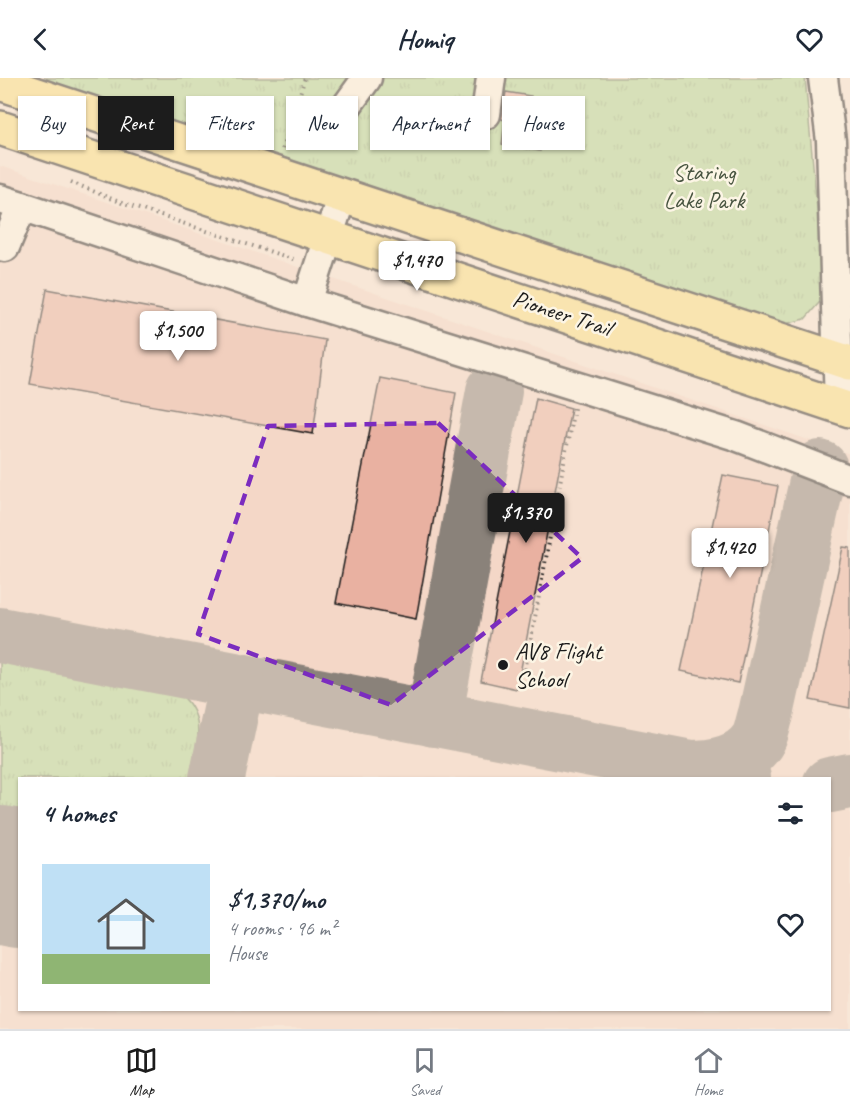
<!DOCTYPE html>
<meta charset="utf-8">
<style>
:root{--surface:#fff;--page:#f6f6f7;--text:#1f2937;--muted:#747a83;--line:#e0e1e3;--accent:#1c1c1c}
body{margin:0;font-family:Caveat,sans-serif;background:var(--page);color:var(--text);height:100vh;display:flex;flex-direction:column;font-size:22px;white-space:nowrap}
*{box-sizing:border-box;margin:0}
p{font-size:20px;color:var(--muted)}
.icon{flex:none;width:33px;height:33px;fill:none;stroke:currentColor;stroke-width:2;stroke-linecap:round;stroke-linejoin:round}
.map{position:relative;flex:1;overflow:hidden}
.panel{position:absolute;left:18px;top:699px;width:813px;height:234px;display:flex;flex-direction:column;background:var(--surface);border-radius:0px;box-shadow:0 2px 4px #0004}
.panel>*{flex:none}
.banner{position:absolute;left:18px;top:18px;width:814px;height:54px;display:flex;gap:12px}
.price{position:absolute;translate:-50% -51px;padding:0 14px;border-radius:6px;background:#fff;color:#222;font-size:20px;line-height:39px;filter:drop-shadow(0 2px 3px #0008)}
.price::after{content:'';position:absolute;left:50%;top:36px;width:18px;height:14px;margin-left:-9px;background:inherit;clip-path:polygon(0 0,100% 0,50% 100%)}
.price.selected{background:var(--accent);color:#fff}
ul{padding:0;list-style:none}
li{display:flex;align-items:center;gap:18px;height:150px;padding:0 24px}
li+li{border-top:2px solid var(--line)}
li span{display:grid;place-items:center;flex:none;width:168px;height:120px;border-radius:0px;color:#555}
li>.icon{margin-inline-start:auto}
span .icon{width:72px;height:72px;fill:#fffc;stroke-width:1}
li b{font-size:26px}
h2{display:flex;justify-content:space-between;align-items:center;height:72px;padding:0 24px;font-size:26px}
.chip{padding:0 21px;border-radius:0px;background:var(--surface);box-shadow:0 2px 4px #0004;font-size:21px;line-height:54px}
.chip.selected{background:var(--accent);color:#fff}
header{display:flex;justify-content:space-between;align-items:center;height:78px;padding:0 24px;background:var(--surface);font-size:27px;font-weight:700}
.dock{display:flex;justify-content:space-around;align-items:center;height:84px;border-top:2px solid var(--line);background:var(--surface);font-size:16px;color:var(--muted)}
.dock a{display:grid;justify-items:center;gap:3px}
.dock .selected{color:var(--accent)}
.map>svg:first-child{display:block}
.built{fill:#f4d7c7;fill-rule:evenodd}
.grass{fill:url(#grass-tufts);stroke:#667a58;stroke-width:1.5}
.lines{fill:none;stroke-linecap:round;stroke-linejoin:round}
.taxiway{stroke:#8a827a;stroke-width:56}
.runway{stroke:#8a827a;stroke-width:138}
.building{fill:#e9b1a1;stroke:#1c1c1c;stroke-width:1.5}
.minor-casing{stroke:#1c1c1c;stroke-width:33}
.major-casing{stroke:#1c1c1c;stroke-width:38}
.path{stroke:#1c1c1c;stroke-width:4;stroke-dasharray:1.5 4.5;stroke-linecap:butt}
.minor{stroke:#fcf5e5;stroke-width:28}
.major{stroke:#fbe080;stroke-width:33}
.marked{fill:none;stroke:#7b2cbf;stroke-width:4.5;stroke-dasharray:12 8;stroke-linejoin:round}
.poi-dot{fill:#1c1c1c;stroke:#fcf5e5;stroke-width:2}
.labels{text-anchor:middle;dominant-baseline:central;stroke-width:5;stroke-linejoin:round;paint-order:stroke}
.park-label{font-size:24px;fill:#485440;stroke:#fcf5e5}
.street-label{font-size:24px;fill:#1c1c1c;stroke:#fcf5e5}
.poi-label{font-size:24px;fill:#1c1c1c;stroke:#fcf5e5;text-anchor:start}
</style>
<header><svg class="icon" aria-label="back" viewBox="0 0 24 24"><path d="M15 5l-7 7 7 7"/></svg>Homiq<svg class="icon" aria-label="heart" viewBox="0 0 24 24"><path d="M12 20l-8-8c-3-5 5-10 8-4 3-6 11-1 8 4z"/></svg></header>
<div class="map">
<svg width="850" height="951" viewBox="0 0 850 951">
<defs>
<pattern id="grass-tufts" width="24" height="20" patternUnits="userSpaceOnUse" patternTransform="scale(1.5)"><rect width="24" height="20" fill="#b0d894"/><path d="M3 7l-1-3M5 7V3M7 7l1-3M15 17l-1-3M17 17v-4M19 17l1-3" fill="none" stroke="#97b97f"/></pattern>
</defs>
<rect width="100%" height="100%" fill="#f8e7d7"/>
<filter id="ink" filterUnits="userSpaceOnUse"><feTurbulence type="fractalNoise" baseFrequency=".0167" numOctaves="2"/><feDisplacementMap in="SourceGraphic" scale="12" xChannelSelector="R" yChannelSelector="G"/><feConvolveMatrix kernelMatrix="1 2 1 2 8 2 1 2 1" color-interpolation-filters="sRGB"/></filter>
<g filter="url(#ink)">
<!-- built -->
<path class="built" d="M0 88 850 376V951H0ZM20 700H830V932H20Z"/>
<!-- grass -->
<g class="grass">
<polygon points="30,0 805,0 825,218 805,241 781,247"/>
<path d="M22 579 169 608C209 632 198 662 191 700H20L19 761 0 757V582Z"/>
</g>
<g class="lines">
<!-- taxiway -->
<g class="taxiway">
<polyline points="0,557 743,700"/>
<polyline points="434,641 494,313"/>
<path d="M689 690C714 690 742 686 757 663 762 656 763 644 766 636L820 390"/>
<polyline points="217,700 237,603"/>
<polyline points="830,707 850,703"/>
</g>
<!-- runway -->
<polyline class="runway" points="0,797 20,801"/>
</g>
<!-- building -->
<g class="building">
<polygon points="506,14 531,18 528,38 545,41 540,73 502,67 505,42 501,41"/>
<polygon points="47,211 325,262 313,356 30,306"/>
<polygon points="380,300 456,315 416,541 336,525"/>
<polygon points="536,320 571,330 517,611 481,603"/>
<polygon points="723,397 778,408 738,605 681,593"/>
<polygon points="843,469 850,470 850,630 810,622"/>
</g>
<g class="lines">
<defs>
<g id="minor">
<polyline points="823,0 831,63 839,328"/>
<polyline points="486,36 491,0"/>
<polyline points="338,40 367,0"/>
<polyline points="0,121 22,128 5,169 0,168"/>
<polyline points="22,128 307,224 736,358 850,402"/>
<polyline points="307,224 342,117"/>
</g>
<g id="major">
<polyline points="0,5 850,285"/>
<polyline points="0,50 850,332"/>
</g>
</defs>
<!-- minor casing -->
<use href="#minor" class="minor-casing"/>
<!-- major casing -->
<use href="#major" class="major-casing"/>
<!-- path -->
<g class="path">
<polyline points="282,71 305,0"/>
<polyline points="71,104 124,126 296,182"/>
<polyline points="521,592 525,593 574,330"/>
</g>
<!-- minor -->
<use href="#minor" class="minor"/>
<!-- major -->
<use href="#major" class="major"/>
</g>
</g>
<!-- marked area -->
<path d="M0 0H850V951H0ZM438 345 582 480 391 627 198 556 268 348Z" fill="#f8e7d7" fill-opacity=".55" fill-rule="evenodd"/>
<path class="marked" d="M438 345 582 480 391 627 198 556 268 348Z"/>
<!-- markers -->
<circle class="poi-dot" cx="503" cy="587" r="6"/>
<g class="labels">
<!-- park labels -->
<g class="park-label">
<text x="704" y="94">Staring<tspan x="704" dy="28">Lake Park</tspan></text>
</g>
<!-- street labels -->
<g class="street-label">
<text transform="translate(562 235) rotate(18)">Pioneer Trail</text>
</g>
<!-- poi labels -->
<g class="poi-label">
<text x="515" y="573">AV8 Flight<tspan x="515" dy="28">School</tspan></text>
</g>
</g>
</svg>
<b class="price" style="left:417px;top:214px">$1,470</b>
<b class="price" style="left:178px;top:284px">$1,500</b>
<b class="price selected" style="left:526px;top:466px">$1,370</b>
<b class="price" style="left:730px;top:501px">$1,420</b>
<div class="banner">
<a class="chip">Buy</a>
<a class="chip selected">Rent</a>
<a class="chip">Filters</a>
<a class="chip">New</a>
<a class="chip">Apartment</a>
<a class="chip">House</a>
</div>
<section class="panel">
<h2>4 homes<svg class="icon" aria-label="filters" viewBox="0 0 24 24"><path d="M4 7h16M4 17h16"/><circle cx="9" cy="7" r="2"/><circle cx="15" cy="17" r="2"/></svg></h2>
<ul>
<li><span style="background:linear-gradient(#bfe0f5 75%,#8fb573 0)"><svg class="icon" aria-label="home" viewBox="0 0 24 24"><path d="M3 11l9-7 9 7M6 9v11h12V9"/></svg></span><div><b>$1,370/mo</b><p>4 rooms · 96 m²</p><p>House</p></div><svg class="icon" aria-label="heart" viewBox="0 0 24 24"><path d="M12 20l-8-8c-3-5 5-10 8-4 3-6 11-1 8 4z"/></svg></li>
</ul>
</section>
</div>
<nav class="dock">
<a class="selected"><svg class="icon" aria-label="map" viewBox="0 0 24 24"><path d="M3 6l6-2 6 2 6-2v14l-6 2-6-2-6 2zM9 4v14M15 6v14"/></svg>Map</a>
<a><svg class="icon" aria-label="saved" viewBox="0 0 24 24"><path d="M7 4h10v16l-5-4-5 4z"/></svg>Saved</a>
<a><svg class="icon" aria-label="home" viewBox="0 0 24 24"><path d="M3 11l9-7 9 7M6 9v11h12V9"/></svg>Home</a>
</nav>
